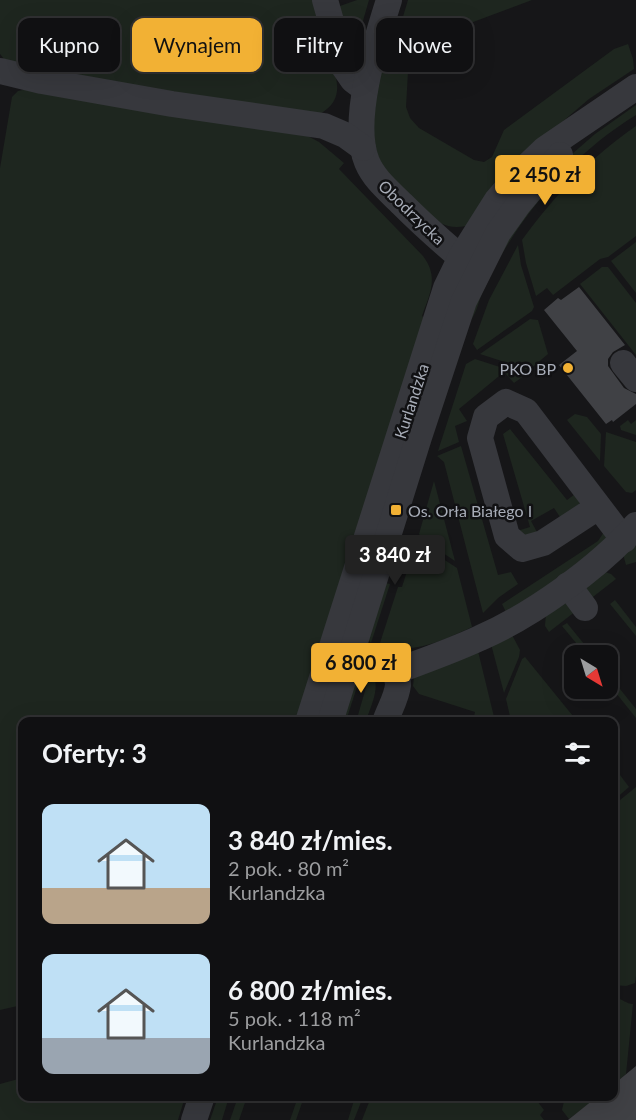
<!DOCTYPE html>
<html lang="pl">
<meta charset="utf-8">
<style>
:root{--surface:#101012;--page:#19191b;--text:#f1f3f6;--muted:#9c9d9f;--line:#303032;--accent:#f2b134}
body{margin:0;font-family:Lato,sans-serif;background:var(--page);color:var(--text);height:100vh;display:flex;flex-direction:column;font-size:22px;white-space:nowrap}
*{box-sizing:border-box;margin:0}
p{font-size:20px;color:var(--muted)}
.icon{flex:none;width:33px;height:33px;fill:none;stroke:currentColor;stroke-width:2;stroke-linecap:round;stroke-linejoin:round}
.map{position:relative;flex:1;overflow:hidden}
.panel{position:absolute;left:18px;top:717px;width:600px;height:384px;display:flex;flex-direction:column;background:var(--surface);border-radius:12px;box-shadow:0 6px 24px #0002,0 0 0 2px var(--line)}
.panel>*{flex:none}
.banner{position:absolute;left:18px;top:18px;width:600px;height:54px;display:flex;gap:12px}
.needle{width:39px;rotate:142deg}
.tools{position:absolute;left:564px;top:645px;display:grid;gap:12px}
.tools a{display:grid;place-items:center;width:54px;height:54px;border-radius:12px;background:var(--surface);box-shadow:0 6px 24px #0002,0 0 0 2px var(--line);font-size:30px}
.price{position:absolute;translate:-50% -51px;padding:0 14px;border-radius:6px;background:var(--accent);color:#111;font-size:20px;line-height:39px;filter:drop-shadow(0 2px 3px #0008)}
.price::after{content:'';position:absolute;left:50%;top:36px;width:18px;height:14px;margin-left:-9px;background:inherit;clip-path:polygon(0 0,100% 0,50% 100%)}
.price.selected{background:#222;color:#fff}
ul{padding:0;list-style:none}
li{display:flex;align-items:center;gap:18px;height:150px;padding:0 24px}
li span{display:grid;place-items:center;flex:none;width:168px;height:120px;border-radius:12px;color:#555}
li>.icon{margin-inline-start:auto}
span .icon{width:72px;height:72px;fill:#fffc;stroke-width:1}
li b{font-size:26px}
h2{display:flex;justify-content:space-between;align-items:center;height:72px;padding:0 24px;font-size:26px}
.pill{padding:0 21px;border-radius:12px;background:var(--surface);box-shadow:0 6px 24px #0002,0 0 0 2px var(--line);font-size:21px;line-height:54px}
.pill.selected{background:var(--accent);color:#111}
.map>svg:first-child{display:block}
.green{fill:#1e261f}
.building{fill:#404145}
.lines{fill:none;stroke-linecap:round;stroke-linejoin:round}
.minor{stroke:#37383d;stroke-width:26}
.poi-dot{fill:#f2b134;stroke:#111113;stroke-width:2}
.labels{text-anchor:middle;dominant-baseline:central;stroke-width:5;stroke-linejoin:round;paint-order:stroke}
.street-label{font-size:16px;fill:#a8adb8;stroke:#111113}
.poi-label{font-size:16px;fill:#a8adb8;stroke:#111113;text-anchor:end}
</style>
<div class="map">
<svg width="636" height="1120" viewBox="0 0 636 1120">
<rect width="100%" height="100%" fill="#161618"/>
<!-- green -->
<g class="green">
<path d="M0 0H335L337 7 357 0H369L356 45 328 50C335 75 348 98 320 114L23 70 4 59 0 54Z"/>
<path d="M408 0H532L433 37 416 51 408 72 406 107 410 118 419 128 474 160 484 162 492 157 504 130 614 49 628 44 633 59 634 69 589 99 548 134 466 226C455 228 448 227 438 222 424 208 395 186 385 170 359 133 384 59 393 17L402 20Z"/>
<path d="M27 89 304 134 319 142 344 163 339 169 423 256C439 277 430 293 422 316L424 318 299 721 22 722V1005L0 1010V168L12 97 18 91Z"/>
<path d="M636 105V115C579 150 529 204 497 263 492 273 486 285 481 296 478 304 476 314 470 321L490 259 572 154 595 134Z"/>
<path d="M636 126V236L608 257 600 259 553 295 547 288 536 296 526 263 522 240C555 195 590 158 636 126Z"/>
<polygon points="636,242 636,293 611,261"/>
<polygon points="518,245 521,265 534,307 532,311 477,350 473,344 489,300"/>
<polygon points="602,267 608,267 636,303 636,355 580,284"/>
<polygon points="530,319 538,320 548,354 529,370 480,354"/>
<polygon points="475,359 525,375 514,383 504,372 459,409 467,421 455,426 459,442 438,451 466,364"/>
<polygon points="575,414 587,417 601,434 600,461 567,420"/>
<polygon points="628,420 631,424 636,420 636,435 621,430 620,426"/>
<path d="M510 429 567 500 579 491C582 509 575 510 562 520L554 508 531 521 538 534 527 537 517 531 530 527 503 434Z"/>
<polygon points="606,432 636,442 636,490 632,493 626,492 604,466"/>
<polygon points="461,446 498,575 511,572 518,584 498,598 483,613 444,462 437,456"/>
<polygon points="434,481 455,561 422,539 419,534"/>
<polygon points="606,529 607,537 601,545 527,601 507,614 502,604 598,541"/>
<polygon points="636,539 636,562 626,565 623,554"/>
<path d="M420 544 457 568 472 627C443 640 411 657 380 643L398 587H402L415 546Z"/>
<polygon points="605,572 611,574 616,579 589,600 585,588"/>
<polygon points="381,582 390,584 371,643 368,639"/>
<polygon points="615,600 636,627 636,636 610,604"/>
<polygon points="565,603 576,611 549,632 545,626 546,613"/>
<polygon points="567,623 593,655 586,655 562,626"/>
<polygon points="511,633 520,650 519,657 504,693 491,644"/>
<polygon points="478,651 495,721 473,721 475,712 419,694 413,686 414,676"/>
<polygon points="525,657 577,721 511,721 506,699 522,659"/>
<polygon points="363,668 346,721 336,722 357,670"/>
<path d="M371 670C382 686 371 705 366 721L356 722Z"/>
<polygon points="608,674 636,709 636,718 608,683"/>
<polygon points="614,767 629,787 614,800"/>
<polygon points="636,787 636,976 635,983 626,986 614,985 614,805"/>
<path d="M614 998C624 999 626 1004 633 1004L626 1074 614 1084Z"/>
<polygon points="22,1078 22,1096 185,1097 178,1120 0,1120 0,1084"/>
<polygon points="218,1097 229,1097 222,1120 210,1120"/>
<polygon points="238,1097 247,1097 239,1120 230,1120"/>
<polygon points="298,1097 304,1097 296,1120 290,1120"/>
<polygon points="355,1097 363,1097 354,1120 348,1120"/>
<polygon points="371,1097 534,1097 544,1110 540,1115 544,1120 362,1120"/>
<polygon points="565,1097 598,1097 569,1119 562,1110"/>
</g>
<!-- building -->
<g class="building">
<polygon points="579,287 625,345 613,352 608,359 608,366 624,388 636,394 636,404 613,422 612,420 606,424 559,365 577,351 544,310 558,298 561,300"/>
<polygon points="636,1066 636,1120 568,1120 598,1096 614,1096 614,1084"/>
</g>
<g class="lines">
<!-- minor -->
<g class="minor">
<polyline points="325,0 344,67 353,80 365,89"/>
<path d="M389 0C376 41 350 121 367 162 374 179 389 191 402 204 425 227 449 248 474 269"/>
<polyline points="0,71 42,81 172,104 324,126 345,135 363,148"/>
<polyline points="623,363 636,379"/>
<polyline points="598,507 543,543 522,549 507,536 480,438 486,417 506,402 526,411 624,540"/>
<polyline points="568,585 585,608"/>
<path d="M336 648C354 654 399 660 398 685 397 697 389 710 385 722"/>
<path d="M394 672C423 661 452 651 480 638 531 616 600 567 636 525"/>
<polyline points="308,722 446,288 461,257 497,200 523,170 545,149 636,87"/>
<polyline points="330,722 419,437 464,301 498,233 518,205 560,155"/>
<polyline points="194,1120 202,1096"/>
</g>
</g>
<!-- markers -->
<g class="poi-dot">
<circle cx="568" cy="368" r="6"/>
<rect x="390" y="504" width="12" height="12" rx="3"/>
</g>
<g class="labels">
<!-- street labels -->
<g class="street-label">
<text transform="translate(412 212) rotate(44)">Obodrzycka</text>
<text transform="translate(411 401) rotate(-72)">Kurlandzka</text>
</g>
<!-- poi labels -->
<g class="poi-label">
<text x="556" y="368">PKO BP</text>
<text x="408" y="510" text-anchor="start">Os. Orła Białego I</text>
</g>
</g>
</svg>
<div class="tools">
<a><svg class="needle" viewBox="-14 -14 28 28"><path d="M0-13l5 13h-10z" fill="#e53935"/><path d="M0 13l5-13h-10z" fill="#9c9d9f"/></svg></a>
</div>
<b class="price" style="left:545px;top:206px">2 450 zł</b>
<b class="price selected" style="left:395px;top:586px">3 840 zł</b>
<b class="price" style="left:361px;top:694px">6 800 zł</b>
<div class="banner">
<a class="pill">Kupno</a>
<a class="pill selected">Wynajem</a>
<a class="pill">Filtry</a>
<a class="pill">Nowe</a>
</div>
<section class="panel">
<h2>Oferty: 3<svg class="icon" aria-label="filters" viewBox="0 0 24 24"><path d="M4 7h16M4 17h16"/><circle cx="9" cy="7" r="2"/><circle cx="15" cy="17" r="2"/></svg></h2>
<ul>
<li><span style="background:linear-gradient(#bfe0f5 70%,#b9a48a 0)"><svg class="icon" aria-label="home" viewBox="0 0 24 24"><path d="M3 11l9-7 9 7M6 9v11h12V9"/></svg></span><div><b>3 840 zł/mies.</b><p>2 pok. · 80 m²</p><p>Kurlandzka</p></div></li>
<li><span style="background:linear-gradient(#bfe0f5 70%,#9aa5b1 0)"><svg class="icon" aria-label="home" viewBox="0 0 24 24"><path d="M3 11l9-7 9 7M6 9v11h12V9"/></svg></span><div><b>6 800 zł/mies.</b><p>5 pok. · 118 m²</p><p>Kurlandzka</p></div></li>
</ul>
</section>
</div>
